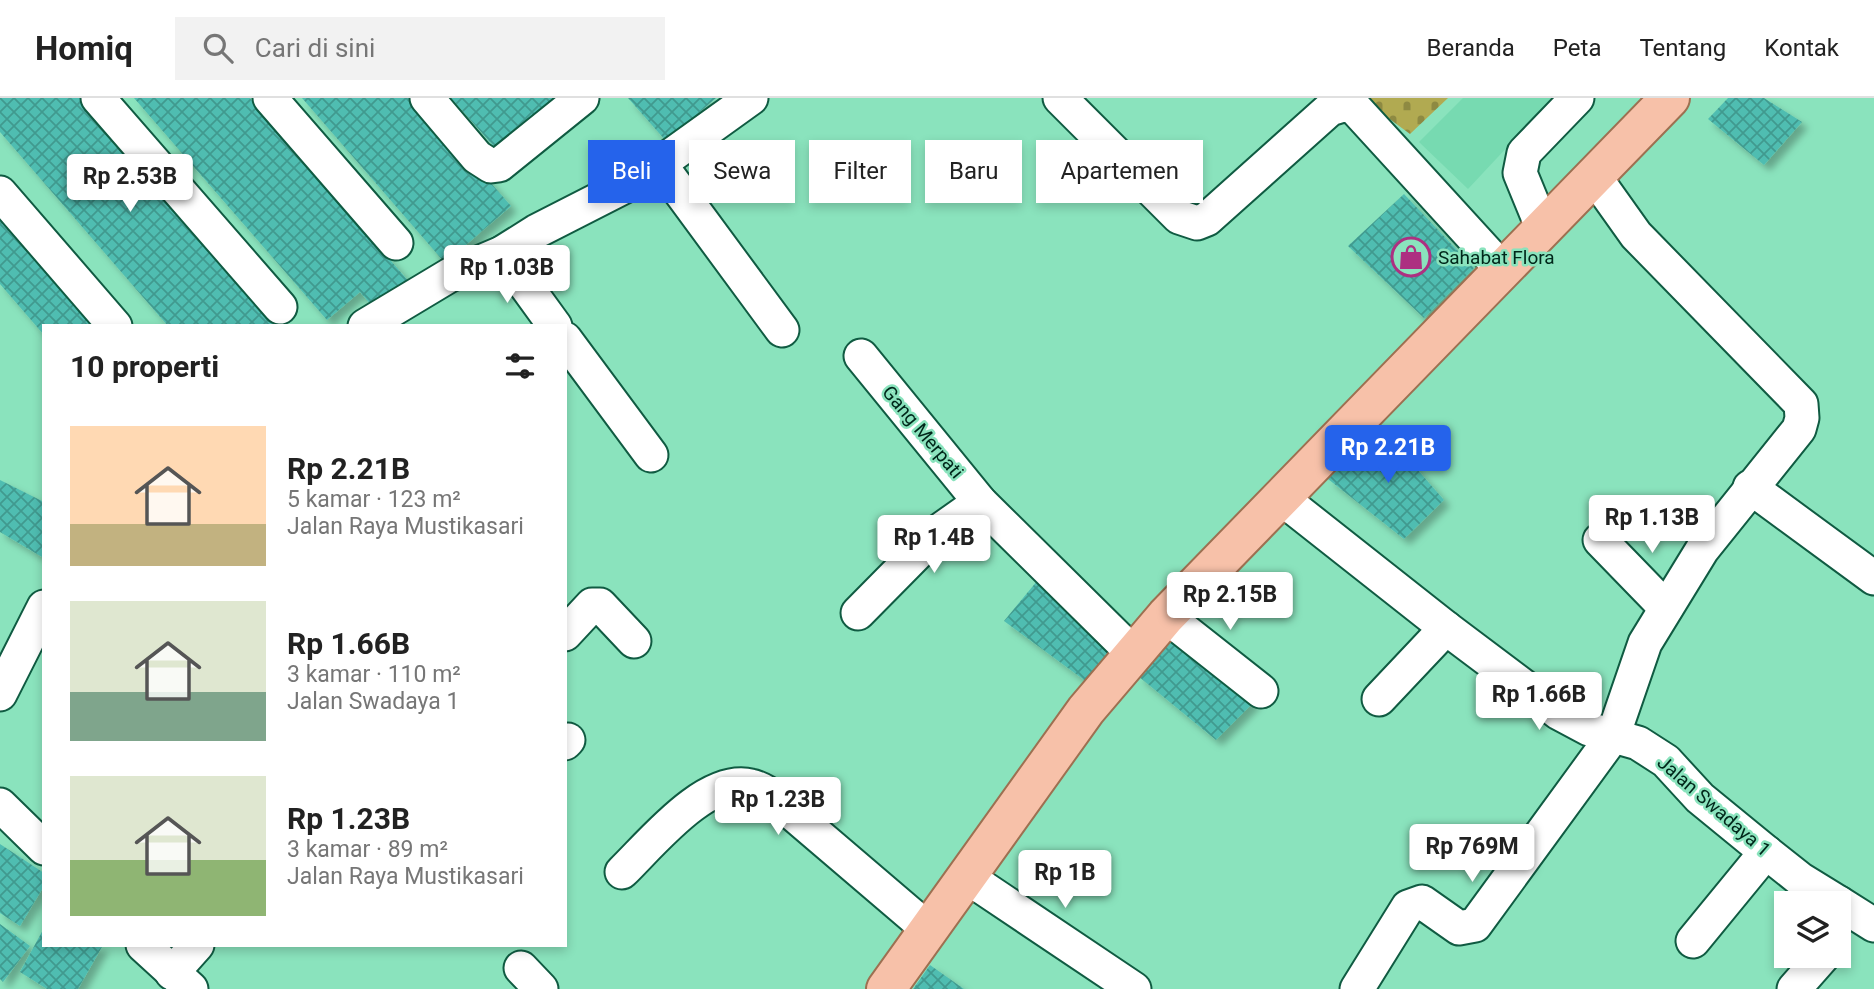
<!DOCTYPE html>
<html lang="id">
<meta charset="utf-8">
<style>
:root{--surface:#fff;--page:#f2f2f2;--text:#222;--muted:#767676;--line:#e0e0e0;--accent:#2563eb}
body{margin:0;font-family:Roboto,sans-serif;background:var(--page);color:var(--text);height:100vh;display:flex;flex-direction:column;font-size:26px;white-space:nowrap}
*{box-sizing:border-box;margin:0}
p{font-size:23px;color:var(--muted)}
.icon{flex:none;width:38px;height:38px;fill:none;stroke:currentColor;stroke-width:2;stroke-linecap:round;stroke-linejoin:round}
.map{position:relative;flex:1;overflow:hidden}
.details{position:absolute;left:42px;top:226px;width:525px;height:623px;display:flex;flex-direction:column;background:var(--surface);border-radius:0px;box-shadow:0 4px 10px #0003}
.details>*{flex:none}
.hud{position:absolute;left:588px;top:42px;width:665px;height:63px;display:flex;gap:14px}
.controls{position:absolute;left:1774px;top:793px;display:grid;gap:14px}
.controls a{display:grid;place-items:center;width:77px;height:77px;border-radius:0px;background:var(--surface);box-shadow:0 4px 10px #0003;font-size:35px}
.price{position:absolute;translate:-50% -60px;padding:0 16px;border-radius:7px;background:#fff;color:#222;font-size:23px;line-height:46px;filter:drop-shadow(0 2px 4px #0008)}
.price::after{content:'';position:absolute;left:50%;top:42px;width:21px;height:16px;margin-left:-10px;background:inherit;clip-path:polygon(0 0,100% 0,50% 100%)}
.price.selected{background:var(--accent);color:#fff}
ul{padding:0;list-style:none}
li{display:flex;align-items:center;gap:21px;height:175px;padding:0 28px}
li span{display:grid;place-items:center;flex:none;width:196px;height:140px;border-radius:0px;color:#555}
li>.icon{margin-inline-start:auto}
span .icon{width:84px;height:84px;fill:#fffc;stroke-width:1}
li b{font-size:30px}
h2{display:flex;justify-content:space-between;align-items:center;height:84px;padding:0 28px;font-size:30px}
.chip{padding:0 24px;border-radius:0px;background:var(--surface);box-shadow:0 4px 10px #0003;font-size:24px;line-height:63px}
.chip.selected{background:var(--accent);color:#fff}
header{display:flex;align-items:center;gap:42px;box-sizing:border-box;height:98px;padding:0 35px;background:var(--surface);border-bottom:2px solid var(--line)}
header strong{font-size:33px}
nav{display:flex;gap:38px;margin-inline-start:auto;font-size:24px}
.search{width:490px;height:63px;background:var(--page);display:flex;align-items:center;gap:18px;box-sizing:border-box;padding:0 24px;border-radius:0px;color:var(--muted);font-size:26px}
.map>svg:first-child{display:block}
.built{fill:#77dab1}
.cemetery{fill:url(#cemetery-stones)}
.building{fill:url(#building-cross-hatch);filter:url(#shadow)}
.lines{fill:none;stroke-linecap:round;stroke-linejoin:round}
.minor-casing{stroke:#105b42;stroke-width:37}
.major-casing{stroke:#9d7051;stroke-width:42}
.minor{stroke:#fff;stroke-width:33}
.major{stroke:#f7c1a9;stroke-width:38}
.labels{text-anchor:middle;dominant-baseline:central;stroke-width:5;stroke-linejoin:round;paint-order:stroke}
.poi-label{font-size:19px;fill:#00271a;stroke:#8ae3bd;text-anchor:start}
.street-label{font-size:19px;fill:#00271a;stroke:#8ae3bd}
</style>
<header>
<strong>Homiq</strong>
<div class="search"><svg class="icon" aria-label="search" viewBox="0 0 24 24"><circle cx="10" cy="10" r="6"/><path d="M15 15l6 6"/></svg>Cari di sini</div>
<nav><a>Beranda</a><a>Peta</a><a>Tentang</a><a>Kontak</a></nav>
</header>
<div class="map">
<svg width="1874" height="891" viewBox="0 0 1874 891">
<defs>
<pattern id="cemetery-stones" width="16" height="16" patternUnits="userSpaceOnUse" patternTransform="scale(1.75)"><rect width="16" height="16" fill="#b1aa51"/><path d="M2 7V4a2 2 0 0 1 4 0v3zM10 15v-3a2 2 0 0 1 4 0v3z" fill="#8e8a42"/></pattern>
<pattern id="building-cross-hatch" width="8" height="8" patternUnits="userSpaceOnUse" patternTransform="scale(1.75)"><rect width="8" height="8" fill="#50bdb1"/><path d="M0 0l8 8M0 8l8-8" fill="none" stroke="#409a8f"/></pattern>
<filter id="shadow"><feDropShadow dx="6" dy="6" stdDeviation="3.5" flood-color="#0004"/></filter>
</defs>
<rect width="100%" height="100%" fill="#8ae3bd"/>
<!-- built -->
<polygon class="built" points="1463,0 1553,0 1468,91 1419,44"/>
<!-- cemetery -->
<polygon class="cemetery" points="1361,0 1448,0 1410,36"/>
<!-- building -->
<g class="building">
<polygon points="0,0 86,0 278,221 271,228 168,228 0,34"/>
<polygon points="134,0 250,0 411,186 378,215 360,194 327,222"/>
<polygon points="302,0 417,0 511,108 445,165"/>
<polygon points="451,0 566,0 505,61"/>
<polygon points="628,0 716,0 666,43"/>
<polygon points="1728,0 1764,0 1802,24 1764,67 1708,21"/>
<polygon points="1404,96 1474,170 1424,220 1348,148"/>
<polygon points="0,120 94,228 44,228 44,237 0,186"/>
<polygon points="1382,331 1444,402 1404,441 1328,381"/>
<polygon points="0,382 44,404 42,459 0,434"/>
<polygon points="1042,477 1117,555 1091,587 1004,523"/>
<polygon points="1175,538 1255,603 1216,642 1138,578"/>
<polygon points="0,746 44,775 44,788 20,828 0,815"/>
<polygon points="0,826 30,848 3,884 0,881"/>
<polygon points="44,830 44,847 103,847 78,891 47,891 20,874"/>
<polygon points="930,867 964,891 913,891"/>
</g>
<g class="lines">
<defs>
<g id="minor">
<polyline points="98,0 280,209"/>
<polyline points="270,0 396,145"/>
<polyline points="427,0 477,59 491,68 499,67 582,0"/>
<polyline points="1060,0 1179,119 1197,125 1207,121 1330,11 1343,7 1353,8 1502,171"/>
<polyline points="659,65 782,232"/>
<polyline points="0,95 115,228"/>
<polyline points="1543,131 1520,75 1524,55 1577,0"/>
<polyline points="502,155 555,228"/>
<polyline points="365,228 450,177 502,155 537,133 637,82 751,0"/>
<polyline points="565,241 651,357"/>
<polyline points="861,258 980,404 1135,557"/>
<polyline points="1750,389 1874,480"/>
<polyline points="1280,399 1446,530 1559,615 1589,631 1638,645 1666,663 1700,700 1766,754 1800,781 1839,805"/>
<polyline points="1600,442 1666,510"/>
<polyline points="858,515 939,433 980,404"/>
<polyline points="1166,518 1261,593"/>
<polyline points="565,536 592,507 600,507 634,543"/>
<polyline points="0,596 44,509"/>
<polyline points="1379,601 1446,530"/>
<polyline points="565,645 568,642"/>
<polyline points="0,707 44,750"/>
<path d="M622 774C651 746 706 677 751 688 758 689 765 694 771 697L929 832"/>
<polyline points="967,779 1134,891"/>
<polyline points="1839,805 1874,827"/>
<polyline points="1693,843 1766,754"/>
<polyline points="143,847 191,891"/>
<polyline points="521,870 541,891"/>
<polyline points="172,875 197,847"/>
<polyline points="1357,891 1408,809 1422,804 1459,830 1475,827 1613,638 1645,545 1702,452 1799,331 1802,320 1801,306 1636,137 1594,78"/>
<polyline points="1794,891 1823,858"/>
</g>
<polyline id="major" points="886,891 1086,612 1166,518 1670,0"/>
</defs>
<!-- minor casing -->
<use href="#minor" class="minor-casing"/>
<!-- major casing -->
<use href="#major" class="major-casing"/>
<!-- minor -->
<use href="#minor" class="minor"/>
<!-- major -->
<use href="#major" class="major"/>
</g>
<!-- icons -->
<defs>
<symbol id="shop-ring" viewBox="-11 -11 22 22"><circle r="9.5" fill="#8ae3bd" stroke="#ad3081" stroke-width="1.5"/><path d="M-5-2.5h2.3a2.7 3.5 0 0 1 5.4 0H5L5.5 6h-11ZM-1.5-2.5h3a1.5 2.3 0 0 0-3 0Z" fill="#ad3081"/></symbol>
</defs>
<g fill-rule="evenodd">
<use href="#shop-ring" x="1389" y="137" width="44" height="44"/>
</g>
<g class="labels">
<!-- poi labels -->
<g class="poi-label">
<text x="1438" y="159">Sahabat Flora</text>
</g>
<!-- street labels -->
<g class="street-label">
<text transform="translate(923 334) rotate(50)">Gang Merpati</text>
<text transform="translate(1714 708) rotate(41)">Jalan Swadaya 1</text>
</g>
</g>
</svg>
<div class="controls">
<a><svg class="icon" aria-label="layers" viewBox="0 0 24 24"><path d="M12 4l9 5-9 5-9-5zM3 14l9 5 9-5"/></svg></a>
</div>
<b class="price" style="left:130px;top:116px">Rp 2.53B</b>
<b class="price" style="left:507px;top:207px">Rp 1.03B</b>
<b class="price selected" style="left:1388px;top:387px">Rp 2.21B</b>
<b class="price" style="left:1652px;top:457px">Rp 1.13B</b>
<b class="price" style="left:934px;top:477px">Rp 1.4B</b>
<b class="price" style="left:1230px;top:534px">Rp 2.15B</b>
<b class="price" style="left:1539px;top:634px">Rp 1.66B</b>
<b class="price" style="left:778px;top:739px">Rp 1.23B</b>
<b class="price" style="left:1472px;top:786px">Rp 769M</b>
<b class="price" style="left:1065px;top:812px">Rp 1B</b>
<div class="hud">
<a class="chip selected">Beli</a>
<a class="chip">Sewa</a>
<a class="chip">Filter</a>
<a class="chip">Baru</a>
<a class="chip">Apartemen</a>
</div>
<section class="details">
<h2>10 properti<svg class="icon" aria-label="filters" viewBox="0 0 24 24"><path d="M4 7h16M4 17h16"/><circle cx="9" cy="7" r="2"/><circle cx="15" cy="17" r="2"/></svg></h2>
<ul>
<li><span style="background:linear-gradient(#ffd9b3 70%,#c2b280 0)"><svg class="icon" aria-label="home" viewBox="0 0 24 24"><path d="M3 11l9-7 9 7M6 9v11h12V9"/></svg></span><div><b>Rp 2.21B</b><p>5 kamar · 123 m²</p><p>Jalan Raya Mustikasari</p></div></li>
<li><span style="background:linear-gradient(#dfe7d0 65%,#7fa58c 0)"><svg class="icon" aria-label="home" viewBox="0 0 24 24"><path d="M3 11l9-7 9 7M6 9v11h12V9"/></svg></span><div><b>Rp 1.66B</b><p>3 kamar · 110 m²</p><p>Jalan Swadaya 1</p></div></li>
<li><span style="background:linear-gradient(#dfe7d0 60%,#8fb573 0)"><svg class="icon" aria-label="home" viewBox="0 0 24 24"><path d="M3 11l9-7 9 7M6 9v11h12V9"/></svg></span><div><b>Rp 1.23B</b><p>3 kamar · 89 m²</p><p>Jalan Raya Mustikasari</p></div></li>
</ul>
</section>
</div>
